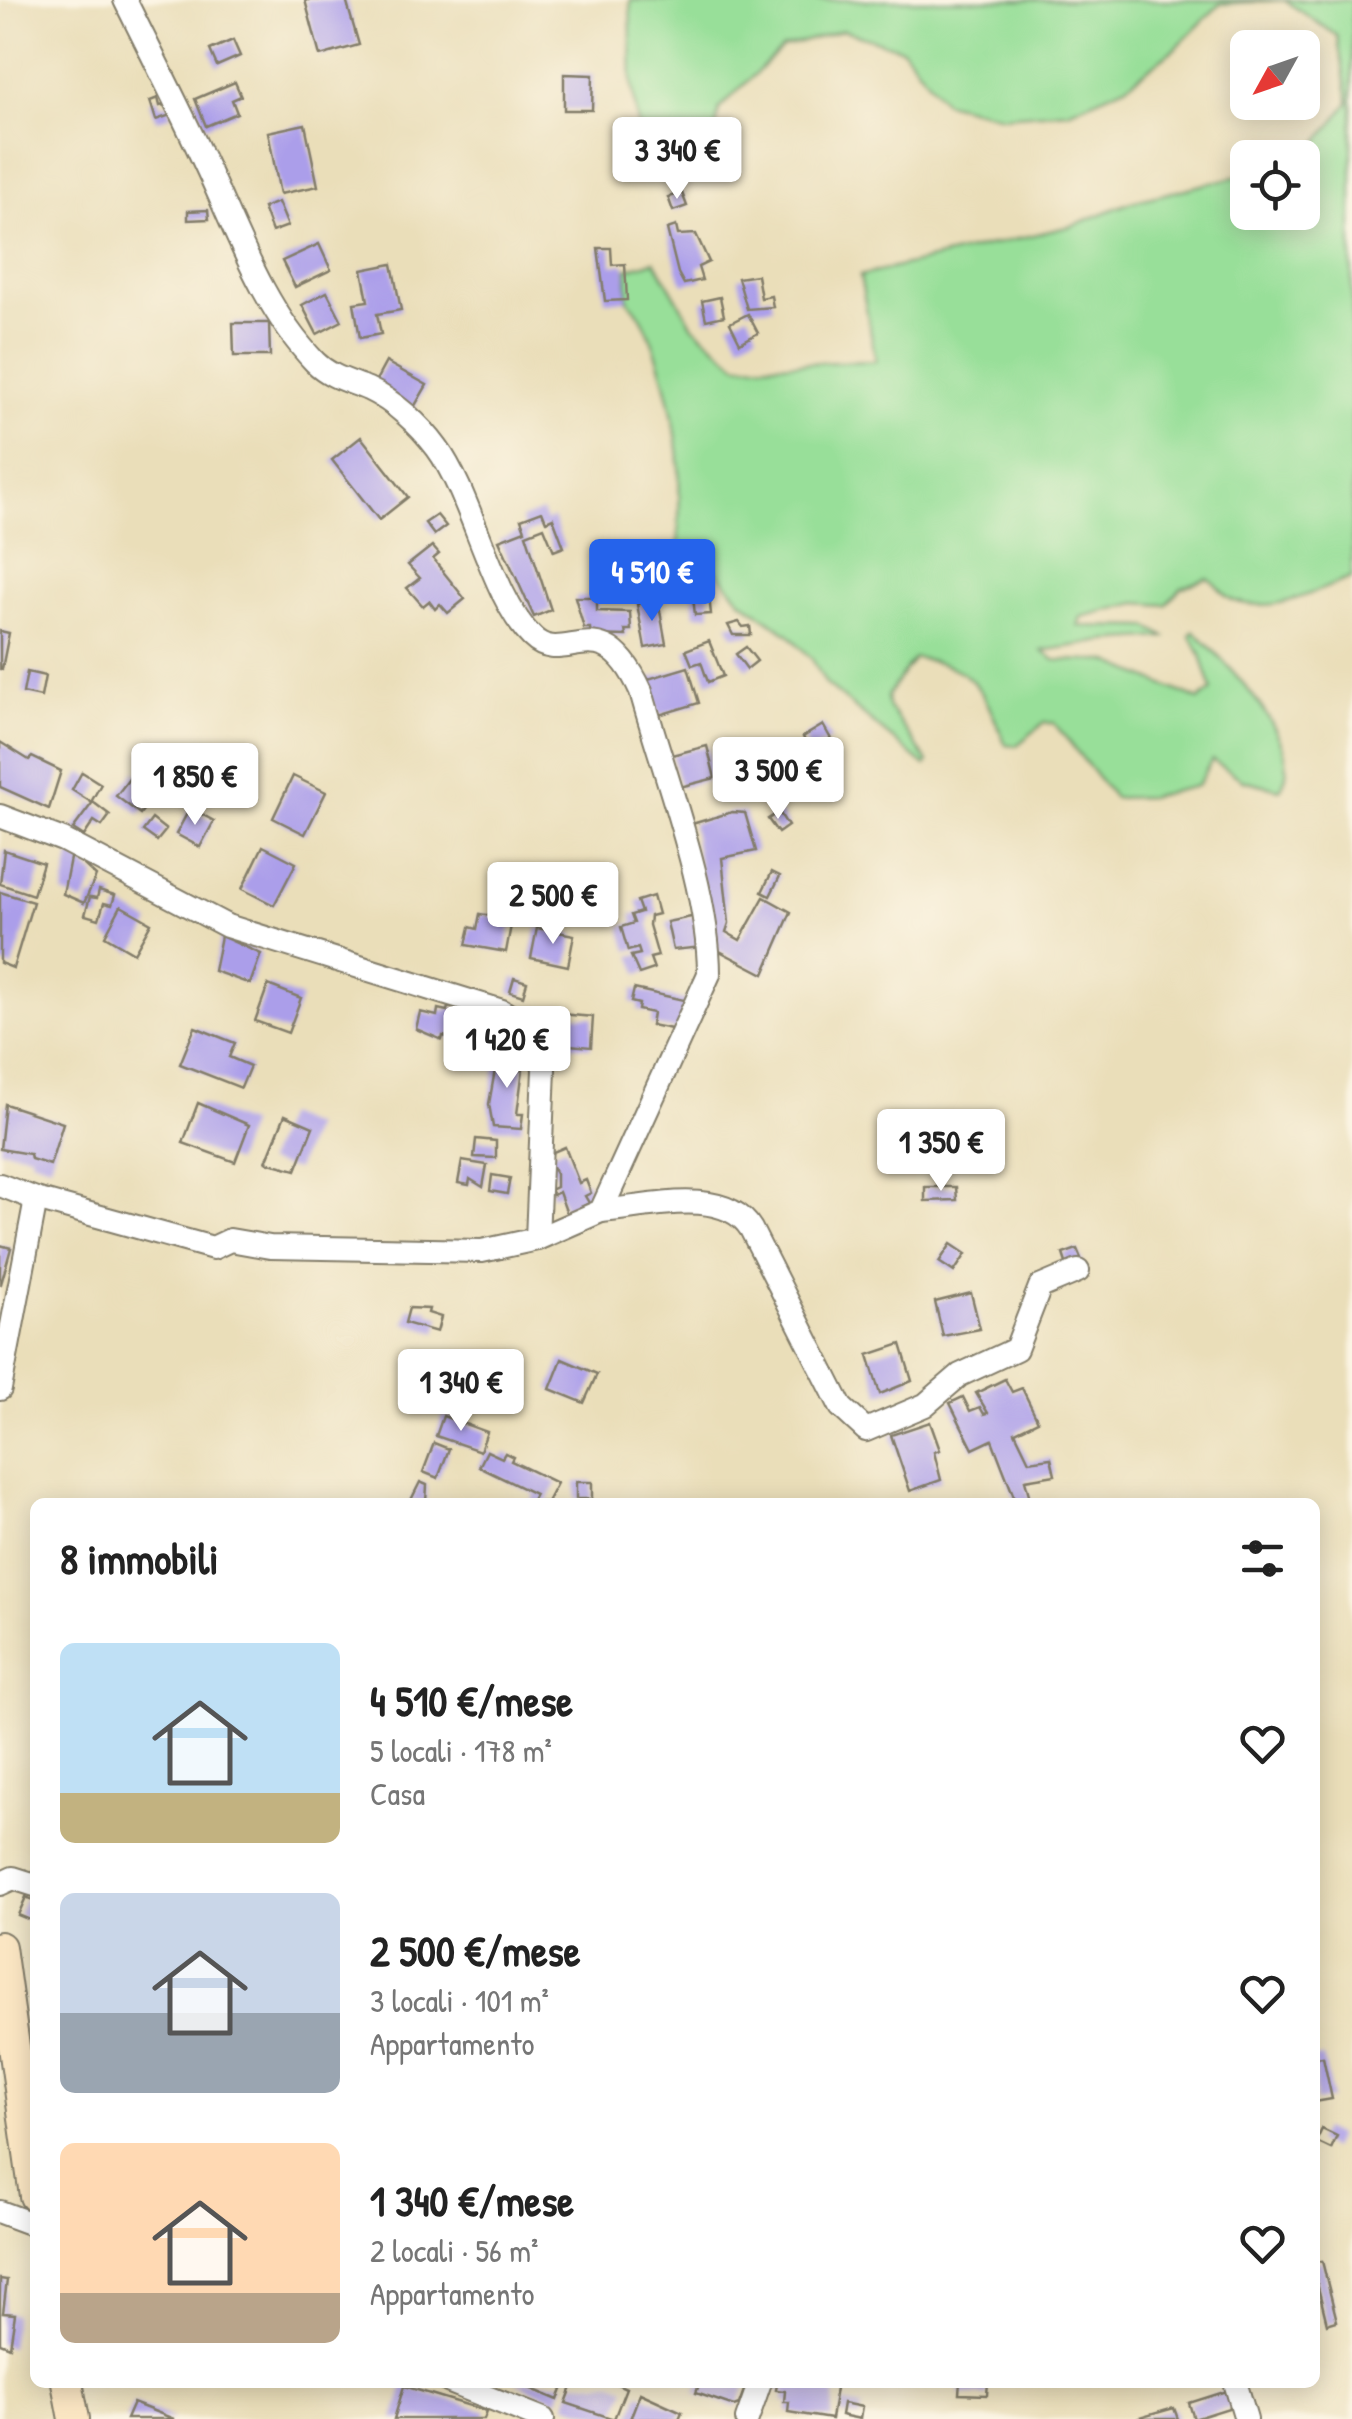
<!DOCTYPE html>
<html lang="it">
<meta charset="utf-8">
<style>
:root{--surface:#fff;--page:#f6f6f6;--text:#222;--muted:#767676;--accent:#2563eb}
body{margin:0;font-family:"Patrick Hand",sans-serif;background:var(--page);color:var(--text);height:100vh;display:flex;flex-direction:column;font-size:38px;white-space:nowrap}
*{box-sizing:border-box;margin:0}
p{font-size:32px;color:var(--muted)}
.icon{flex:none;width:55px;height:55px;fill:none;stroke:currentColor;stroke-width:2;stroke-linecap:round;stroke-linejoin:round}
.map{position:relative;flex:1;overflow:hidden}
.details{position:absolute;left:30px;top:1498px;width:1290px;height:890px;display:flex;flex-direction:column;background:var(--surface);border-radius:15px;box-shadow:0 5px 25px #0003}
.details>*{flex:none}
.needle{width:65px;rotate:230deg}
.controls{position:absolute;left:1230px;top:30px;display:grid;gap:20px}
.controls a{display:grid;place-items:center;width:90px;height:90px;border-radius:15px;background:var(--surface);box-shadow:0 5px 25px #0003;font-size:50px}
.price{position:absolute;translate:-50% -85px;padding:0 22px;border-radius:10px;background:#fff;color:#222;font-size:32px;line-height:65px;filter:drop-shadow(0 2px 5px #0008)}
.price::after{content:'';position:absolute;left:50%;top:60px;width:30px;height:22px;margin-left:-15px;background:inherit;clip-path:polygon(0 0,100% 0,50% 100%)}
.price.active{background:var(--accent);color:#fff}
ul{padding:0;list-style:none}
li{display:flex;align-items:center;gap:30px;height:250px;padding:0 30px}
li span{display:grid;place-items:center;flex:none;width:280px;height:200px;border-radius:15px;color:#555}
li>.icon{margin-inline-start:auto}
span .icon{width:120px;height:120px;fill:#fffc;stroke-width:1}
li b{font-size:42px}
h2{display:flex;justify-content:space-between;align-items:center;height:120px;padding:0 30px;font-size:42px}
.map>svg:first-child{display:block}
.green{fill:#98df99;stroke:#5a7e5a;stroke-width:2.5}
.building{fill:#ab9eea}
.lines{fill:none;stroke-linecap:round;stroke-linejoin:round}
.street-casing{stroke:#837d6a;stroke-width:26}
.secondary-casing{stroke:#837d6a;stroke-width:34}
.street{stroke:#fff;stroke-width:22}
.secondary{stroke:#fbe6c3;stroke-width:30}
</style>
<div class="map">
<svg width="1352" height="2419" viewBox="0 0 1352 2419">
<rect width="100%" height="100%" fill="#fcf5e5"/>
<filter id="ink" filterUnits="userSpaceOnUse"><feTurbulence type="fractalNoise" baseFrequency=".01" numOctaves="2"/><feDisplacementMap in="SourceGraphic" scale="20" xChannelSelector="R" yChannelSelector="G"/><feConvolveMatrix kernelMatrix="1 2 1 2 8 2 1 2 1" color-interpolation-filters="sRGB"/></filter>
<filter id="wash" filterUnits="userSpaceOnUse"><feTurbulence type="fractalNoise" baseFrequency=".0048" numOctaves="4" result="noise"/><feDisplacementMap in="SourceGraphic" scale="40" xChannelSelector="R" yChannelSelector="G"/><feGaussianBlur stdDeviation="2.25" result="paint"/><feColorMatrix in="noise" values="0 0 0 0 0 0 0 0 0 0 0 0 0 0 0 0 0 1.4 0 .05"/><feComposite in="paint" operator="in"/></filter>
<g filter="url(#wash)">
<rect width="100%" height="100%" fill="#eadeb9"/>
<!-- green -->
<path class="green" d="M630 0H1352V578C1312 591 1280 613 1237 602 1224 599 1219 583 1207 578L1181 588 1166 605 1137 603 1081 617 1078 626 1149 627 1165 637 1104 641 1042 651 1055 660 1107 661 1199 700 1212 690 1200 652 1190 635 1194 631C1223 659 1311 747 1280 789L1243 780 1212 760 1197 786 1149 797 1114 798 1054 723H1044L1016 746 1006 745C982 690 978 667 914 658L887 696 888 706 928 762 925 766 826 684 812 659 788 634 741 600 707 560 678 564C679 530 680 496 679 462 678 428 655 320 628 301L627 269 655 261 693 326 738 365 876 361 860 276 1071 226 1131 202 1247 174 1248 212H1302V158L1294 157 1311 151 1349 102 1337 36 1284 0 1220 4 1177 47 1126 86 1068 111 1002 116 944 102 903 49 843 30 782 48 719 109 713 147 664 161 640 139 632 83Z"/>
<g id="blocks">
<!-- building -->
<g class="building">
<polygon points="305,0 346,0 359,45 320,56"/>
<polygon points="233,40 240,56 217,66 210,50"/>
<polygon points="564,74 593,75 592,110 564,110"/>
<polygon points="235,82 241,96 232,100 237,113 206,126 195,99"/>
<polygon points="158,98 160,106 168,104 171,115 156,120 150,101"/>
<polygon points="305,124 318,186 280,194 268,132"/>
<polygon points="682,193 687,206 673,211 668,197"/>
<polygon points="278,202 288,226 272,232 263,208"/>
<polygon points="208,210 209,219 188,220 188,211"/>
<polygon points="676,226 678,235 696,234 709,262 698,267 702,280 684,284 678,273 667,229"/>
<polygon points="319,244 331,270 295,287 282,261"/>
<polygon points="598,248 611,248 612,265 625,264 627,300 605,301"/>
<polygon points="392,264 401,310 377,314 381,334 360,338 354,303 368,301 362,270"/>
<polygon points="757,275 761,298 771,296 773,307 747,309 738,278"/>
<polygon points="327,292 342,321 317,334 302,305"/>
<polygon points="720,297 724,316 706,320 702,301"/>
<polygon points="748,314 758,333 740,343 730,323"/>
<polygon points="233,323 269,323 270,356 234,356"/>
<polygon points="386,362 427,385 413,409 373,386"/>
<polygon points="361,437 408,497 379,520 332,460"/>
<polygon points="542,511 546,521 553,518 564,547 554,551 544,527 526,534 551,610 534,617 499,540 525,530 521,519"/>
<polygon points="437,515 446,526 434,535 425,523"/>
<polygon points="432,546 439,554 433,559 465,599 448,613 440,604 435,609 429,601 423,606 407,588 420,578 408,565"/>
<polygon points="706,568 711,614 695,615 690,570"/>
<polygon points="575,597 597,597 597,611 630,612 631,630 625,630 626,636 591,635 590,628 584,628"/>
<polygon points="658,600 666,644 645,648 637,604"/>
<polygon points="739,622 743,627 750,626 751,635 733,635 728,625"/>
<polygon points="0,631 9,633 2,669 0,669"/>
<polygon points="709,641 723,676 708,682 701,662 692,665 686,650"/>
<polygon points="746,647 757,661 747,669 736,654"/>
<polygon points="688,667 699,703 659,715 648,679"/>
<polygon points="27,672 45,676 41,697 23,693"/>
<polygon points="823,725 831,739 810,750 803,737"/>
<polygon points="0,742 29,760 32,757 61,771 49,809 0,787"/>
<polygon points="707,746 715,778 680,787 672,755"/>
<polygon points="765,753 771,770 761,774 755,757"/>
<polygon points="135,771 159,789 140,814 116,796"/>
<polygon points="82,772 101,784 91,802 72,790"/>
<polygon points="293,776 326,792 305,834 273,818"/>
<polygon points="93,802 110,815 102,826 94,821 84,836 73,829"/>
<polygon points="190,808 214,821 200,847 176,834"/>
<polygon points="732,812 745,813 756,851 722,858 729,923 726,932 740,940 764,897 791,912 764,974 712,947 692,824"/>
<polygon points="779,812 788,826 778,833 768,819"/>
<polygon points="152,819 166,830 157,841 143,831"/>
<polygon points="263,846 296,863 274,905 242,889"/>
<polygon points="4,850 43,863 33,895 0,884"/>
<polygon points="71,853 96,876 84,903 63,894"/>
<polygon points="772,872 780,876 770,896 762,892"/>
<polygon points="99,890 115,895 112,905 104,903 99,919 85,915 90,897 97,898"/>
<polygon points="0,892 33,902 13,968 0,963"/>
<polygon points="653,896 658,914 650,916 649,925 658,956 650,958 654,969 639,974 631,956 640,954 638,948 628,951 621,927 634,923 631,915 641,912 637,901"/>
<polygon points="121,906 151,923 134,953 105,936"/>
<polygon points="480,914 512,920 506,952 466,945 470,927 477,929"/>
<polygon points="696,916 703,947 673,950 667,922"/>
<polygon points="537,928 574,935 568,966 531,958"/>
<polygon points="221,936 261,954 250,984 214,971"/>
<polygon points="514,978 527,982 523,996 510,992"/>
<polygon points="268,985 301,998 288,1033 255,1021"/>
<polygon points="634,989 688,1001 682,1031 651,1025 653,1013 638,1010 639,1004 631,1002"/>
<polygon points="448,1007 484,1016 478,1040 454,1029 452,1038 443,1036 442,1040 416,1029 420,1012 437,1016 438,1009 447,1011"/>
<polygon points="560,1014 593,1017 591,1047 558,1044"/>
<polygon points="195,1027 235,1043 229,1057 250,1066 241,1088 180,1064"/>
<polygon points="498,1053 525,1054 517,1114 523,1114 521,1129 493,1127 489,1104"/>
<polygon points="198,1103 249,1125 235,1162 183,1143"/>
<polygon points="5,1104 63,1123 50,1165 31,1159 30,1154 0,1149"/>
<polygon points="285,1115 313,1127 296,1170 266,1162"/>
<polygon points="476,1139 496,1141 496,1158 474,1157"/>
<polygon points="565,1147 579,1183 586,1180 591,1193 585,1196 589,1203 567,1214 559,1192 553,1195 550,1190 556,1187 556,1174 546,1155"/>
<polygon points="462,1161 487,1165 483,1187 470,1179 469,1185 458,1183"/>
<polygon points="492,1175 510,1178 507,1194 490,1191"/>
<polygon points="925,1187 956,1187 957,1200 925,1201"/>
<polygon points="951,1244 966,1254 954,1272 939,1262"/>
<polygon points="0,1245 11,1248 1,1284 0,1284"/>
<polygon points="1077,1249 1083,1263 1068,1269 1063,1254"/>
<polygon points="971,1293 980,1329 943,1336 935,1302"/>
<polygon points="409,1308 429,1309 428,1313 441,1317 437,1332 405,1323"/>
<polygon points="901,1344 912,1381 880,1394 868,1355"/>
<polygon points="562,1359 597,1374 584,1403 550,1389"/>
<polygon points="1005,1379 1012,1392 1022,1388 1038,1421 1015,1432 1029,1461 1051,1458 1055,1475 1025,1480 1031,1502 1016,1502 992,1440 973,1449 950,1403 963,1397 970,1411 980,1407 984,1414 988,1413 976,1393"/>
<polygon points="443,1416 487,1432 480,1451 436,1436"/>
<polygon points="930,1422 940,1450 934,1452 941,1480 910,1491 891,1435"/>
<polygon points="434,1443 449,1449 438,1478 423,1472"/>
<polygon points="487,1451 502,1458 505,1453 513,1457 511,1461 557,1483 547,1502 531,1502 535,1494 479,1467"/>
<polygon points="420,1482 427,1485 426,1502 410,1502"/>
<rect x="576" y="1482" width="16" height="17"/>
<polygon points="26,1897 35,1901 35,1922 18,1915"/>
<polygon points="1323,2057 1332,2099 1315,2102 1315,2058"/>
<polygon points="1322,2129 1337,2136 1331,2149 1316,2142"/>
<polygon points="1322,2261 1337,2321 1327,2324 1315,2275 1315,2262"/>
<polygon points="0,2279 7,2280 3,2313 15,2314 10,2347 0,2343"/>
<polygon points="515,2382 565,2382 558,2400"/>
<polygon points="574,2382 613,2382 626,2388 614,2419 566,2403"/>
<polygon points="700,2382 747,2382 739,2404 734,2406 696,2393"/>
<polygon points="777,2382 837,2382 831,2419 788,2412 789,2402 784,2402 785,2391 776,2390"/>
<polygon points="960,2382 988,2382 987,2395 959,2394"/>
<polygon points="404,2386 487,2411 484,2419 394,2419"/>
<polygon points="1227,2391 1232,2407 1194,2419 1189,2403"/>
<polygon points="640,2393 682,2412 679,2419 630,2419"/>
<polygon points="133,2403 174,2419 126,2419"/>
<polygon points="843,2403 862,2407 860,2419 841,2415"/>
<polygon points="1174,2408 1178,2419 1140,2419 1139,2418"/>
</g>
</g>
</g>
<g filter="url(#ink)">
<use href="#blocks" fill-opacity="0" stroke="#837d6a" stroke-width="2.5"/>
<g class="lines">
<defs>
<g id="street">
<path d="M0 816 63 840 227 926 502 1011C528 1026 539 1038 544 1069L537 1239"/>
<path d="M0 1185 36 1199 213 1248 230 1240 270 1247 482 1251 537 1239 601 1211 709 974C709 888 664 775 641 691 601 603 565 670 532 637 492 598 472 495 437 448 420 425 394 401 368 389 349 381 330 377 315 362 264 309 238 235 208 170 182 113 153 57 125 0"/>
<path d="M601 1211C644 1208 724 1185 751 1229L841 1407 866 1430 925 1405 960 1375 1016 1349 1040 1287 1078 1271"/>
<polyline points="0,1389 36,1199"/>
<polyline points="0,1884 13,1878 35,1885"/>
<polyline points="0,2212 35,2225"/>
<polyline points="450,2382 543,2419"/>
<polyline points="1235,2382 1246,2419"/>
<polyline points="747,2419 760,2382"/>
</g>
<g id="secondary">
<polyline points="0,1947 35,2196"/>
<polyline points="67,2382 74,2419"/>
</g>
</defs>
<!-- street casing -->
<use href="#street" class="street-casing"/>
<!-- secondary casing -->
<use href="#secondary" class="secondary-casing"/>
<!-- street -->
<use href="#street" class="street"/>
<!-- secondary -->
<use href="#secondary" class="secondary"/>
</g>
</g>
</svg>
<div class="controls">
<a><svg class="needle" viewBox="-14 -14 28 28"><path d="M0-13l5 13h-10z" fill="#e53935"/><path d="M0 13l5-13h-10z" fill="#767676"/></svg></a>
<a><svg class="icon" aria-label="locate" viewBox="0 0 24 24"><circle cx="12" cy="12" r="6"/><path d="M12 2v4M12 18v4M2 12h4M18 12h4"/></svg></a>
</div>
<b class="price" style="left:677px;top:202px">3 340 €</b>
<b class="price active" style="left:652px;top:624px">4 510 €</b>
<b class="price" style="left:778px;top:822px">3 500 €</b>
<b class="price" style="left:195px;top:828px">1 850 €</b>
<b class="price" style="left:553px;top:947px">2 500 €</b>
<b class="price" style="left:507px;top:1091px">1 420 €</b>
<b class="price" style="left:941px;top:1194px">1 350 €</b>
<b class="price" style="left:461px;top:1434px">1 340 €</b>
<section class="details">
<h2>8 immobili<svg class="icon" aria-label="filters" viewBox="0 0 24 24"><path d="M4 7h16M4 17h16"/><circle cx="9" cy="7" r="2"/><circle cx="15" cy="17" r="2"/></svg></h2>
<ul>
<li><span style="background:linear-gradient(#bfe0f5 75%,#c2b280 0)"><svg class="icon" aria-label="home" viewBox="0 0 24 24"><path d="M3 11l9-7 9 7M6 9v11h12V9"/></svg></span><div><b>4 510 €/mese</b><p>5 locali · 178 m²</p><p>Casa</p></div><svg class="icon" aria-label="heart" viewBox="0 0 24 24"><path d="M12 20l-8-8c-3-5 5-10 8-4 3-6 11-1 8 4z"/></svg></li>
<li><span style="background:linear-gradient(#c9d6e8 60%,#9aa5b1 0)"><svg class="icon" aria-label="home" viewBox="0 0 24 24"><path d="M3 11l9-7 9 7M6 9v11h12V9"/></svg></span><div><b>2 500 €/mese</b><p>3 locali · 101 m²</p><p>Appartamento</p></div><svg class="icon" aria-label="heart" viewBox="0 0 24 24"><path d="M12 20l-8-8c-3-5 5-10 8-4 3-6 11-1 8 4z"/></svg></li>
<li><span style="background:linear-gradient(#ffd9b3 75%,#b9a48a 0)"><svg class="icon" aria-label="home" viewBox="0 0 24 24"><path d="M3 11l9-7 9 7M6 9v11h12V9"/></svg></span><div><b>1 340 €/mese</b><p>2 locali · 56 m²</p><p>Appartamento</p></div><svg class="icon" aria-label="heart" viewBox="0 0 24 24"><path d="M12 20l-8-8c-3-5 5-10 8-4 3-6 11-1 8 4z"/></svg></li>
</ul>
</section>
</div>
